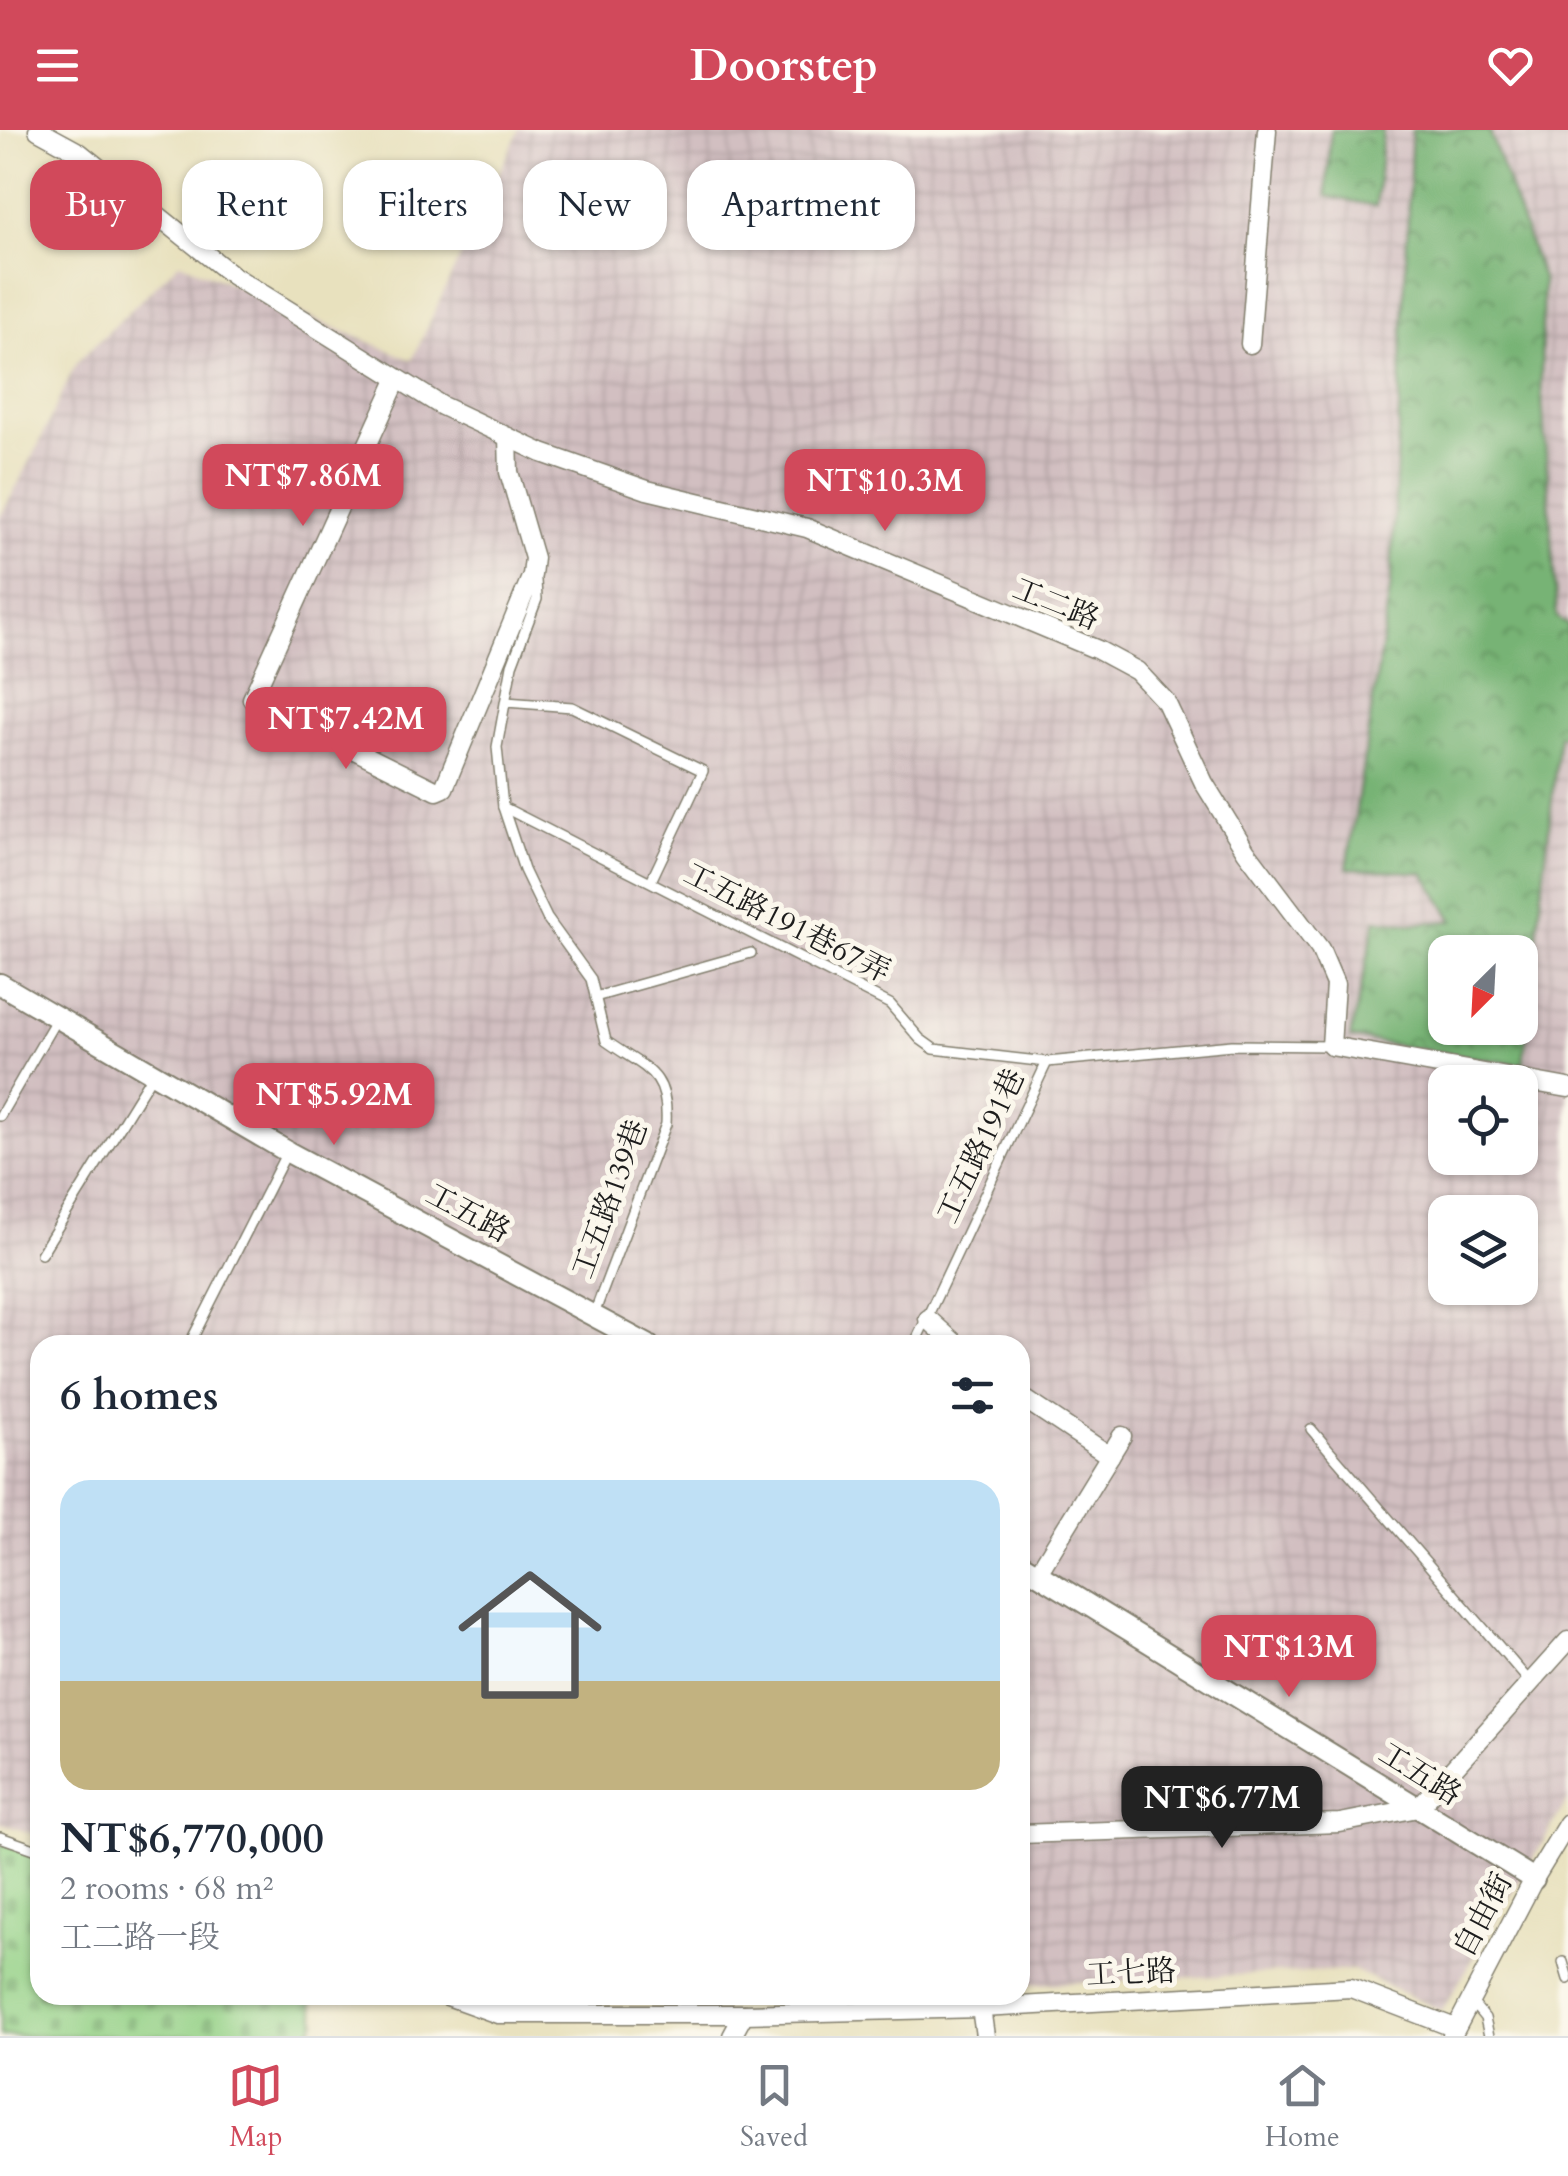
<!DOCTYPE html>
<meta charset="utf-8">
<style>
:root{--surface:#fff;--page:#f2f2f3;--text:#1f2937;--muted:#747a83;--line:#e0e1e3;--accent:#d1495b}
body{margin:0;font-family:Cardo,"Noto Serif TC",serif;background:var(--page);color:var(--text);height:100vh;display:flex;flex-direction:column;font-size:38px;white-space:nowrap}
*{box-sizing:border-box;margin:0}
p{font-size:32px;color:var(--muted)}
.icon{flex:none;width:55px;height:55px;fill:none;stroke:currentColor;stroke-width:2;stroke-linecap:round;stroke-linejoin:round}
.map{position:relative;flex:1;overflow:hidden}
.panel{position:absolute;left:30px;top:1205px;width:1000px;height:670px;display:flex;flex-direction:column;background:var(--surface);border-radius:30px;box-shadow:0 2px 8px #0004}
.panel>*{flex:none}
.hud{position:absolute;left:30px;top:30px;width:1000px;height:90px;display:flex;gap:20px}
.needle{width:65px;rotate:204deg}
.fabs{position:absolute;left:1428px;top:805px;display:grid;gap:20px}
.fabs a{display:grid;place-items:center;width:110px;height:110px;border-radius:20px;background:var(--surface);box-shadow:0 2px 8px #0004;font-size:50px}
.price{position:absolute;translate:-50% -85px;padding:0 22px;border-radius:20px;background:var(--accent);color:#fff;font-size:32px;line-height:65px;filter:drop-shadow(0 2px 5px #0008)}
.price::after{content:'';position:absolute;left:50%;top:60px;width:30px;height:22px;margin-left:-15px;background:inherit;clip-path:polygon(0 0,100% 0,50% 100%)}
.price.active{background:#222;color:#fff}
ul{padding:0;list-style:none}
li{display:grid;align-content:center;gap:20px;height:530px;padding:0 30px}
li+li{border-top:2px solid var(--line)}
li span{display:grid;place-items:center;height:310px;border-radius:30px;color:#555}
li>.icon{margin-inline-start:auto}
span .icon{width:180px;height:180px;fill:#fffc;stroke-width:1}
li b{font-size:42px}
h2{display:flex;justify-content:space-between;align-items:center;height:120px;padding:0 30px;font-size:42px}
.chip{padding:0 35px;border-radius:30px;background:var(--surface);box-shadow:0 2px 8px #0004;font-size:35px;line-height:90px}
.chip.active{background:var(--accent);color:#fff}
header{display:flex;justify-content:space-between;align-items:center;height:130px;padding:0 30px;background:var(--accent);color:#fff;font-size:45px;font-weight:700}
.tab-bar{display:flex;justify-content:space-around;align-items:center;height:140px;border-top:2px solid var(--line);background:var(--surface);font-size:28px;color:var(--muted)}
.tab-bar a{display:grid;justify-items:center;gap:5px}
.tab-bar .active{color:var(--accent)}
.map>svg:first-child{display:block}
.industrial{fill:url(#industrial-grid);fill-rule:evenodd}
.forest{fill:url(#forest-crowns);stroke:#4a6848;stroke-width:2.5;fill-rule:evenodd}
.cemetery{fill:url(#cemetery-stones);stroke:#587652;stroke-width:2.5}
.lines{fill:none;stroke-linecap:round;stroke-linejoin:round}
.service-casing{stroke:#827e6d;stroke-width:12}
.minor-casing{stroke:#827e6d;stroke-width:21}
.tertiary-casing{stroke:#827e6d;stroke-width:24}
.service{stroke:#fff;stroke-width:9}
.minor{stroke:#fff;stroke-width:18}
.tertiary{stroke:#fff;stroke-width:20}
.labels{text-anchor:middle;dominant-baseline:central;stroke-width:10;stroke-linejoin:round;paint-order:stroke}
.street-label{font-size:30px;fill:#1c1c1c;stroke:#fbf7ec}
</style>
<header><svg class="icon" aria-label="menu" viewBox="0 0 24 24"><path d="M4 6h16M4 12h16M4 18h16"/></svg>Doorstep<svg class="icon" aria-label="heart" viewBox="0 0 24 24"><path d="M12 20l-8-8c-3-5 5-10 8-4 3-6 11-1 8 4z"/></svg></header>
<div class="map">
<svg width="1568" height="1906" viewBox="0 0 1568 1906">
<defs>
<pattern id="industrial-grid" width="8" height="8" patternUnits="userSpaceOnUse" patternTransform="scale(2.5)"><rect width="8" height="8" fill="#d2bfc1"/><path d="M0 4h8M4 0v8" fill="none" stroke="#b4a4a5"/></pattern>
<pattern id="forest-crowns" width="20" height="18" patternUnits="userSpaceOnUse" patternTransform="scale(2.5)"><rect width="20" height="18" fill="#77b374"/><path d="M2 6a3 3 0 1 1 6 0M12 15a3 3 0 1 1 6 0" fill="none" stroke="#61915e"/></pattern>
<pattern id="cemetery-stones" width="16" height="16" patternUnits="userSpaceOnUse" patternTransform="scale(2.5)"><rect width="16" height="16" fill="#94d187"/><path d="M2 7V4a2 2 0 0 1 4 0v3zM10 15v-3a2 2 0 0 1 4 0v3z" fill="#7fb374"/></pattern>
</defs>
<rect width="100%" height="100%" fill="#fbf7ec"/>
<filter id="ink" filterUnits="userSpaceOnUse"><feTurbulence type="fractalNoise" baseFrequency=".01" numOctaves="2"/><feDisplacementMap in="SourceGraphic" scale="20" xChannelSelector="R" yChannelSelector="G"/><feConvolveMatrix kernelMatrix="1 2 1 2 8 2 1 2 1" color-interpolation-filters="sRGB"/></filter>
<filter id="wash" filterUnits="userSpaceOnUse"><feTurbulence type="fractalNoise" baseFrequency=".0048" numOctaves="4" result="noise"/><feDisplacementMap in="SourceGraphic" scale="40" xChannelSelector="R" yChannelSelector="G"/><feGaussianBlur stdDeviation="2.25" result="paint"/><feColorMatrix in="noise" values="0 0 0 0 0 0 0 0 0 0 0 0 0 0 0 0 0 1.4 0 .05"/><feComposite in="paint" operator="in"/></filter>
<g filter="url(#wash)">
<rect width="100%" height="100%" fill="#e8e1be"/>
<!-- industrial -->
<g class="industrial">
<path d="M519 0H1568V1670L1442 1881 1353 1840 1020 1855V1215H40V1706L0 1693V387L35 322 76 233 180 132 412 230ZM1445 822H1520V898H1445ZM1445 952H1520V1028H1445ZM1445 1082H1520V1158H1445Z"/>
<polygon points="500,1865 808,1865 636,1873 513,1869"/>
</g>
<!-- forest -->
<g class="forest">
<polygon points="1331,0 1383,0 1376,76 1326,66"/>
<path d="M1412 0H1489L1543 151 1541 251 1557 487 1568 495V606L1559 605 1523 935 1350 908 1376 789 1409 794 1454 791 1424 743 1347 738 1391 454ZM1445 822H1520V898H1445Z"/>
</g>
<!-- cemetery -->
<polygon class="cemetery" points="0,1712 40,1726 40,1865 311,1865 316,1891 308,1906 0,1906"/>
</g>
<g filter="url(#ink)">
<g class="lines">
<defs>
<g id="service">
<path d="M536 450 537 469 512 535 497 617 503 677 524 740 547 788 591 849 606 911C645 939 669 941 666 994L594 1184"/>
<polyline points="506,572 572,577 703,641 651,751"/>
<polyline points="503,677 890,874 920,909 934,919 1047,932 1232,915 1331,916"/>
<polyline points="595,867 751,823"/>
<polyline points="0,986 57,888"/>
<polyline points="41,1124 152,945"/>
<polyline points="189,1215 286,1024"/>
<polyline points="914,1215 1047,932"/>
<polyline points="1311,1299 1529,1551"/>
<polyline points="0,1707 40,1721"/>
<polyline points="1563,1832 1568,1849"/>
<polyline points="1470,1870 1485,1888 1489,1906"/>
</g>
<g id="minor">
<polyline points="38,0 80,23 232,145 442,276 542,323 647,360 807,398 1098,520 1137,541 1166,572 1204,653 1246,721 1320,819 1335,854 1331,916 1568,958"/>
<polyline points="1250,214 1267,0"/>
<polyline points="397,250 252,569 437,661 444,658 532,445 534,428 509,342 508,307"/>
<polyline points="928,1189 957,1215"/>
<polyline points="1020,1266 1110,1326"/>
<polyline points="1038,1443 1122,1306"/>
<polyline points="1020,1704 1340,1693 1418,1678 1568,1511"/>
<polyline points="445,1865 498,1884 744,1884 981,1878 1351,1858 1455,1898"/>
<polyline points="981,1878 985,1906"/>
<polyline points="732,1906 744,1884"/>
<polyline points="1452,1906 1534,1749 1568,1693"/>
</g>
<g id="tertiary">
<polyline points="0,854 288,1022 648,1215"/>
<polyline points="1020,1433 1534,1749"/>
</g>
</defs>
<!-- service casing -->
<use href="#service" class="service-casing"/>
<!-- minor casing -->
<use href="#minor" class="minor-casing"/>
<!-- tertiary casing -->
<use href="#tertiary" class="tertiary-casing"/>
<!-- service -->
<use href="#service" class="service"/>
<!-- minor -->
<use href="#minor" class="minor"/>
<!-- tertiary -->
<use href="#tertiary" class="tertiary"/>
</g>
</g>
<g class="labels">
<!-- street labels -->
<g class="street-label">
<text transform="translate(1056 474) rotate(22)">工二路</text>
<text transform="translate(787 793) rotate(27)">工五路191巷67弄</text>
<text transform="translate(981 1016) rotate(-65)">工五路191巷</text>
<text transform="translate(610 1069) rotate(-70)">工五路139巷</text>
<text transform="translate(468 1083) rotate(28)">工五路</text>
<text transform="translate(1420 1644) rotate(32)">工五路</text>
<text transform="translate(1483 1785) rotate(-62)">自由街</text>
<text transform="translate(1131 1843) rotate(-3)">工七路</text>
</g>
</g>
</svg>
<div class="fabs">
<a><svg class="needle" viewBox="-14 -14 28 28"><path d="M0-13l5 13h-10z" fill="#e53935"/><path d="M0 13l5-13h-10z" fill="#747a83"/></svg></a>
<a><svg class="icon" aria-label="locate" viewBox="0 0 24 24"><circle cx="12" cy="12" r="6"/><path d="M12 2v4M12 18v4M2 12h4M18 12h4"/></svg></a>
<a><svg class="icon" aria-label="layers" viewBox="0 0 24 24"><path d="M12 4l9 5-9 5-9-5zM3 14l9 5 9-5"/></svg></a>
</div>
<b class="price" style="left:303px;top:399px">NT$7.86M</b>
<b class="price" style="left:885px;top:404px">NT$10.3M</b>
<b class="price" style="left:346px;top:642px">NT$7.42M</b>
<b class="price" style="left:334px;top:1018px">NT$5.92M</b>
<b class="price" style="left:1289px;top:1570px">NT$13M</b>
<b class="price active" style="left:1222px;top:1721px">NT$6.77M</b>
<div class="hud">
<a class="chip active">Buy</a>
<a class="chip">Rent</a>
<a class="chip">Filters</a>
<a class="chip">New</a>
<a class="chip">Apartment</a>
</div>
<section class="panel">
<h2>6 homes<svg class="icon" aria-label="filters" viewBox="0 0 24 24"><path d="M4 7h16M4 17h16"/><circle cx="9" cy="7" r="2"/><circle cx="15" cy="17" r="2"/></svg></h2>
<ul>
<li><span style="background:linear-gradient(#bfe0f5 65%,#c2b280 0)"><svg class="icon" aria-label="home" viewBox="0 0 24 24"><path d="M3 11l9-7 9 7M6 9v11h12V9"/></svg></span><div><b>NT$6,770,000</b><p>2 rooms · 68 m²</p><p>工二路一段</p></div></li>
</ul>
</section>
</div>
<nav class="tab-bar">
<a class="active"><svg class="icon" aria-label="map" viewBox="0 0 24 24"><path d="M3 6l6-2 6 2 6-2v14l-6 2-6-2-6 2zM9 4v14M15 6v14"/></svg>Map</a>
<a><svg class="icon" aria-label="saved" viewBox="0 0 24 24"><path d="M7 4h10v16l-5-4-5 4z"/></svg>Saved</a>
<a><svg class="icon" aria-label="home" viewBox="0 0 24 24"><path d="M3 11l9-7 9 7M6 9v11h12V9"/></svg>Home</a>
</nav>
